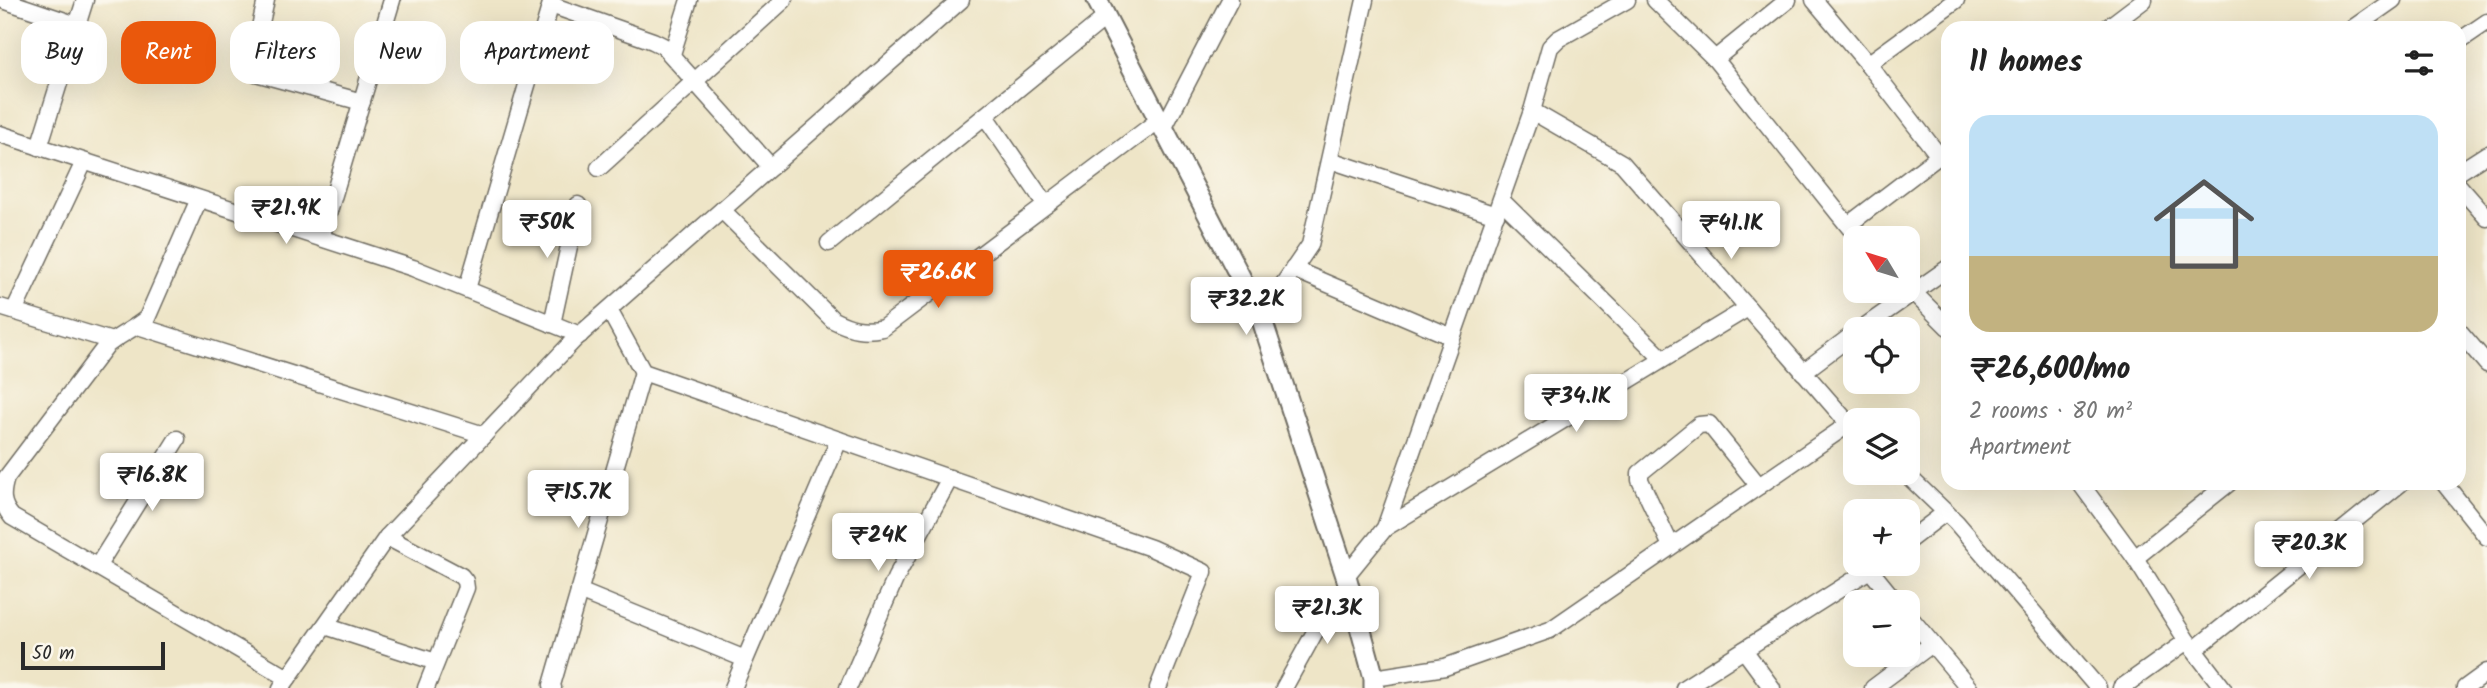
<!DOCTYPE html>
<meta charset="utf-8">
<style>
:root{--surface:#fff;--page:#f6f6f6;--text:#222;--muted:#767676;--line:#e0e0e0;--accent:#ea580c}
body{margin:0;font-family:Kalam,sans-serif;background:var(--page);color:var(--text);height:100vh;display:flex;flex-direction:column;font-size:26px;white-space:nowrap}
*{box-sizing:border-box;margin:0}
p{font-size:23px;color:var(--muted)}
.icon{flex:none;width:38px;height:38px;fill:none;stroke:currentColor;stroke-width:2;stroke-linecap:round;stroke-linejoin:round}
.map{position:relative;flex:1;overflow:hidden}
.drawer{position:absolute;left:1941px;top:21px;width:525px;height:469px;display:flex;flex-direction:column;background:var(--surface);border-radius:21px;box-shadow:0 7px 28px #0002}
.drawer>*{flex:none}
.hud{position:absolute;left:21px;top:21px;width:665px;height:63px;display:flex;gap:14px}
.needle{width:46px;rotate:308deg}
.buttons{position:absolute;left:1843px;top:226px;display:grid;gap:14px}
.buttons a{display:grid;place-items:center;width:77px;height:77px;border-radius:14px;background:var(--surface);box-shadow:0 7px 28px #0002;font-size:35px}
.scale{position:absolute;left:21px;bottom:18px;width:144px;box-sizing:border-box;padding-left:7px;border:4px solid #2b2b2b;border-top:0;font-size:19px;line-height:24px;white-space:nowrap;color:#2b2b2b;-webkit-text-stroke:5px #fbf7ec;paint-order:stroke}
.price{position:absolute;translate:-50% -60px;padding:0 16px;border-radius:7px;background:#fff;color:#222;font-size:23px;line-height:46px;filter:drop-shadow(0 2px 4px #0008)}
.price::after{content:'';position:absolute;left:50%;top:42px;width:21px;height:16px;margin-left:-10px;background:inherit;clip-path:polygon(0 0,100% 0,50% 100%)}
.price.selected{background:var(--accent);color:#fff}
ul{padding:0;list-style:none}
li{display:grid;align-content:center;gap:14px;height:371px;padding:0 28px}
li+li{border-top:2px solid var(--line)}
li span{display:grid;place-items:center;height:217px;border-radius:21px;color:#555}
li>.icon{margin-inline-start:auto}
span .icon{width:126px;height:126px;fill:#fffc;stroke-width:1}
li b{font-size:30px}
h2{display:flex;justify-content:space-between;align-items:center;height:84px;padding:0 28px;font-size:30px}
.chip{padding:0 24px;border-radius:21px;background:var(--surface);box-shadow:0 7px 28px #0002;font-size:24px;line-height:63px}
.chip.selected{background:var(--accent);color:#fff}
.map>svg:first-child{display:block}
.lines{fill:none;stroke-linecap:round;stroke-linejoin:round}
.minor-casing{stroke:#6f6c62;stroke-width:19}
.tertiary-casing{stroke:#6f6c62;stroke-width:23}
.minor{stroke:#fff;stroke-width:16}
.tertiary{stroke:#fff;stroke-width:19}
</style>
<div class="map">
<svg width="2487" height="688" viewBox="0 0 2487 688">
<rect width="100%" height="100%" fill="#fbf7ec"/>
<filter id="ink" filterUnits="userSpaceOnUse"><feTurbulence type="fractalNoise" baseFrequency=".0143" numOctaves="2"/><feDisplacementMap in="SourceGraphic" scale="14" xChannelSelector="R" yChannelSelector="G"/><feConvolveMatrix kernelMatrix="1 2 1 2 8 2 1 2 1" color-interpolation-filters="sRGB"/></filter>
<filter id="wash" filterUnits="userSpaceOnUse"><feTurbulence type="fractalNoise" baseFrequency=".00686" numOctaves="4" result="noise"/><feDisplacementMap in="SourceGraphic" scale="28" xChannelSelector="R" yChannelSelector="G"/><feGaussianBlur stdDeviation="1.57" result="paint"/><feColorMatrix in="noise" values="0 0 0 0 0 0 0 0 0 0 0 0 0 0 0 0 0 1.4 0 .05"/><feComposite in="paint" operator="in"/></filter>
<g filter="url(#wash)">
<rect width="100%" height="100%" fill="#eee5c7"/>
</g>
<g filter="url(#ink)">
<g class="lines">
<defs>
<g id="minor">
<polyline points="3,0 77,25"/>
<polyline points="266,0 252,63 256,73 362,102"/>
<polyline points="1655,0 1715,59"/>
<polyline points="1788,0 1715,59 1858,238"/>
<polyline points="1814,0 1868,64 1956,0"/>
<polyline points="551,5 653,41 663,46 771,167"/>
<polyline points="2107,28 2144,0"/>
<polyline points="2353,28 2393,0"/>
<polyline points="2459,41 2487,22"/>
<polyline points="672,54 689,0"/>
<polyline points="1868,64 1939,156"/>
<polyline points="1532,111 1550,47 1558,39 1627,0"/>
<polyline points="985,116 1046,205"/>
<polyline points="1163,129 1230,0"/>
<polyline points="0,134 413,268 580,335"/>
<polyline points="39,147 85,0"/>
<polyline points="1330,160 1496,215"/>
<polyline points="599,168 784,0"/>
<polyline points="2459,172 2487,154"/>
<polyline points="2459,186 2487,218"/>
<path d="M199 199 147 318C134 329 119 335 106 346L6 478C1 494 1 504 12 517L288 678"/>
<polyline points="1501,200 1663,359"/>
<path d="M722 210 833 320C851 329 863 332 883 328L1159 120"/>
<polyline points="1848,225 1948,149"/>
<polyline points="321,238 392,0"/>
<polyline points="829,243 1106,17"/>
<polyline points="1293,269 1452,337"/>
<polyline points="467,289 552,0"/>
<polyline points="1912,291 1948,327"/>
<polyline points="0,307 112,341"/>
<polyline points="609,310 643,372 1151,548 1204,572 1158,688"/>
<polyline points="14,311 84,162"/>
<polyline points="1261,317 1310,245 1365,0"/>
<polyline points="552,324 578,205"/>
<polyline points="138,326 484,435"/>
<polyline points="1861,329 1948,268"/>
<polyline points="2459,331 2487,364"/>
<polyline points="1803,372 1855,333"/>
<polyline points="1904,472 1956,522 2098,688"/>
<polyline points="2080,483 2135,558 2187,641 2223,688"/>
<polyline points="2444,483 2487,537"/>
<polyline points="1385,528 1748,308"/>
<polyline points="387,537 461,576 465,581 466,588 426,688"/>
<polyline points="1908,541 1946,512"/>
<polyline points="1671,546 1640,480 1640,473 1699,425 1709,424 1759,486"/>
<polyline points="2135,558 2229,483"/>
<polyline points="97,567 177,439"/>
<polyline points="1870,570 1896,602"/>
<polyline points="1346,576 1385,528 1532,111 1622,163 1849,424 1550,630 1445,667 1374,678"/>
<polyline points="579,591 745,659"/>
<polyline points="1908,615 1969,688"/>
<polyline points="325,626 436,662"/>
<polyline points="1744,650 1772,688"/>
<polyline points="2194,650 2401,483"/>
<polyline points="281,688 387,537 575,339 961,0"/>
<polyline points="553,688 552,685 643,372"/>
<polyline points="733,688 839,440"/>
<polyline points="848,688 896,577 950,478"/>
<polyline points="1284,688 1321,621 1350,589"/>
<polyline points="1684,688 1879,564"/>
<polyline points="1873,688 1932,644"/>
<polyline points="2121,688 2187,641"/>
<polyline points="2465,688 2487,672"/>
</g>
<polyline id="tertiary" points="1097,0 1261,317 1346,576 1374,678 1374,688"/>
</defs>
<!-- minor casing -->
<use href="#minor" class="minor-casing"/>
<!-- tertiary casing -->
<use href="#tertiary" class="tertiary-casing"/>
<!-- minor -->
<use href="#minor" class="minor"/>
<!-- tertiary -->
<use href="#tertiary" class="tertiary"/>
</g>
</g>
</svg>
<div class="buttons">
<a><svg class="needle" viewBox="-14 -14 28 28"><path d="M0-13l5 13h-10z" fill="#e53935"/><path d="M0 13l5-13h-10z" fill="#767676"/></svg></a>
<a><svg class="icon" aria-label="locate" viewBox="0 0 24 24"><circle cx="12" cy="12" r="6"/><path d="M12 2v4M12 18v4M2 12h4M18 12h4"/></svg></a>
<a><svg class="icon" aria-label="layers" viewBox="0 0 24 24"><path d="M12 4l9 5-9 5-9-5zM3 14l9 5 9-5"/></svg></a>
<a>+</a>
<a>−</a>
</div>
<div class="scale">50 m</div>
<b class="price" style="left:286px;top:246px">₹21.9K</b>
<b class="price" style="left:547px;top:260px">₹50K</b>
<b class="price" style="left:1731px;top:261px">₹41.1K</b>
<b class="price selected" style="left:938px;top:310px">₹26.6K</b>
<b class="price" style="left:1246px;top:337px">₹32.2K</b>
<b class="price" style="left:1576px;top:434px">₹34.1K</b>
<b class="price" style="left:152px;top:513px">₹16.8K</b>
<b class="price" style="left:578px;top:530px">₹15.7K</b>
<b class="price" style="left:878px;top:573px">₹24K</b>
<b class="price" style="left:2309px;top:581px">₹20.3K</b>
<b class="price" style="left:1327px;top:646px">₹21.3K</b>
<div class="hud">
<a class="chip">Buy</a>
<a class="chip selected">Rent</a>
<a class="chip">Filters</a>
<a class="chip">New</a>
<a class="chip">Apartment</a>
</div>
<section class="drawer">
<h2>11 homes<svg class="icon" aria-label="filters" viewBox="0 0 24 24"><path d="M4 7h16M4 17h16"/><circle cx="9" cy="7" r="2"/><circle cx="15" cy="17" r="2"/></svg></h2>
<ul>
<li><span style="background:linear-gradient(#bfe0f5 65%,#c2b280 0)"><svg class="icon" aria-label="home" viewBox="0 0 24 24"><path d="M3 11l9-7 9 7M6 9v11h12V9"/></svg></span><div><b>₹26,600/mo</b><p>2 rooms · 80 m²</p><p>Apartment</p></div></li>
</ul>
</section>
</div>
